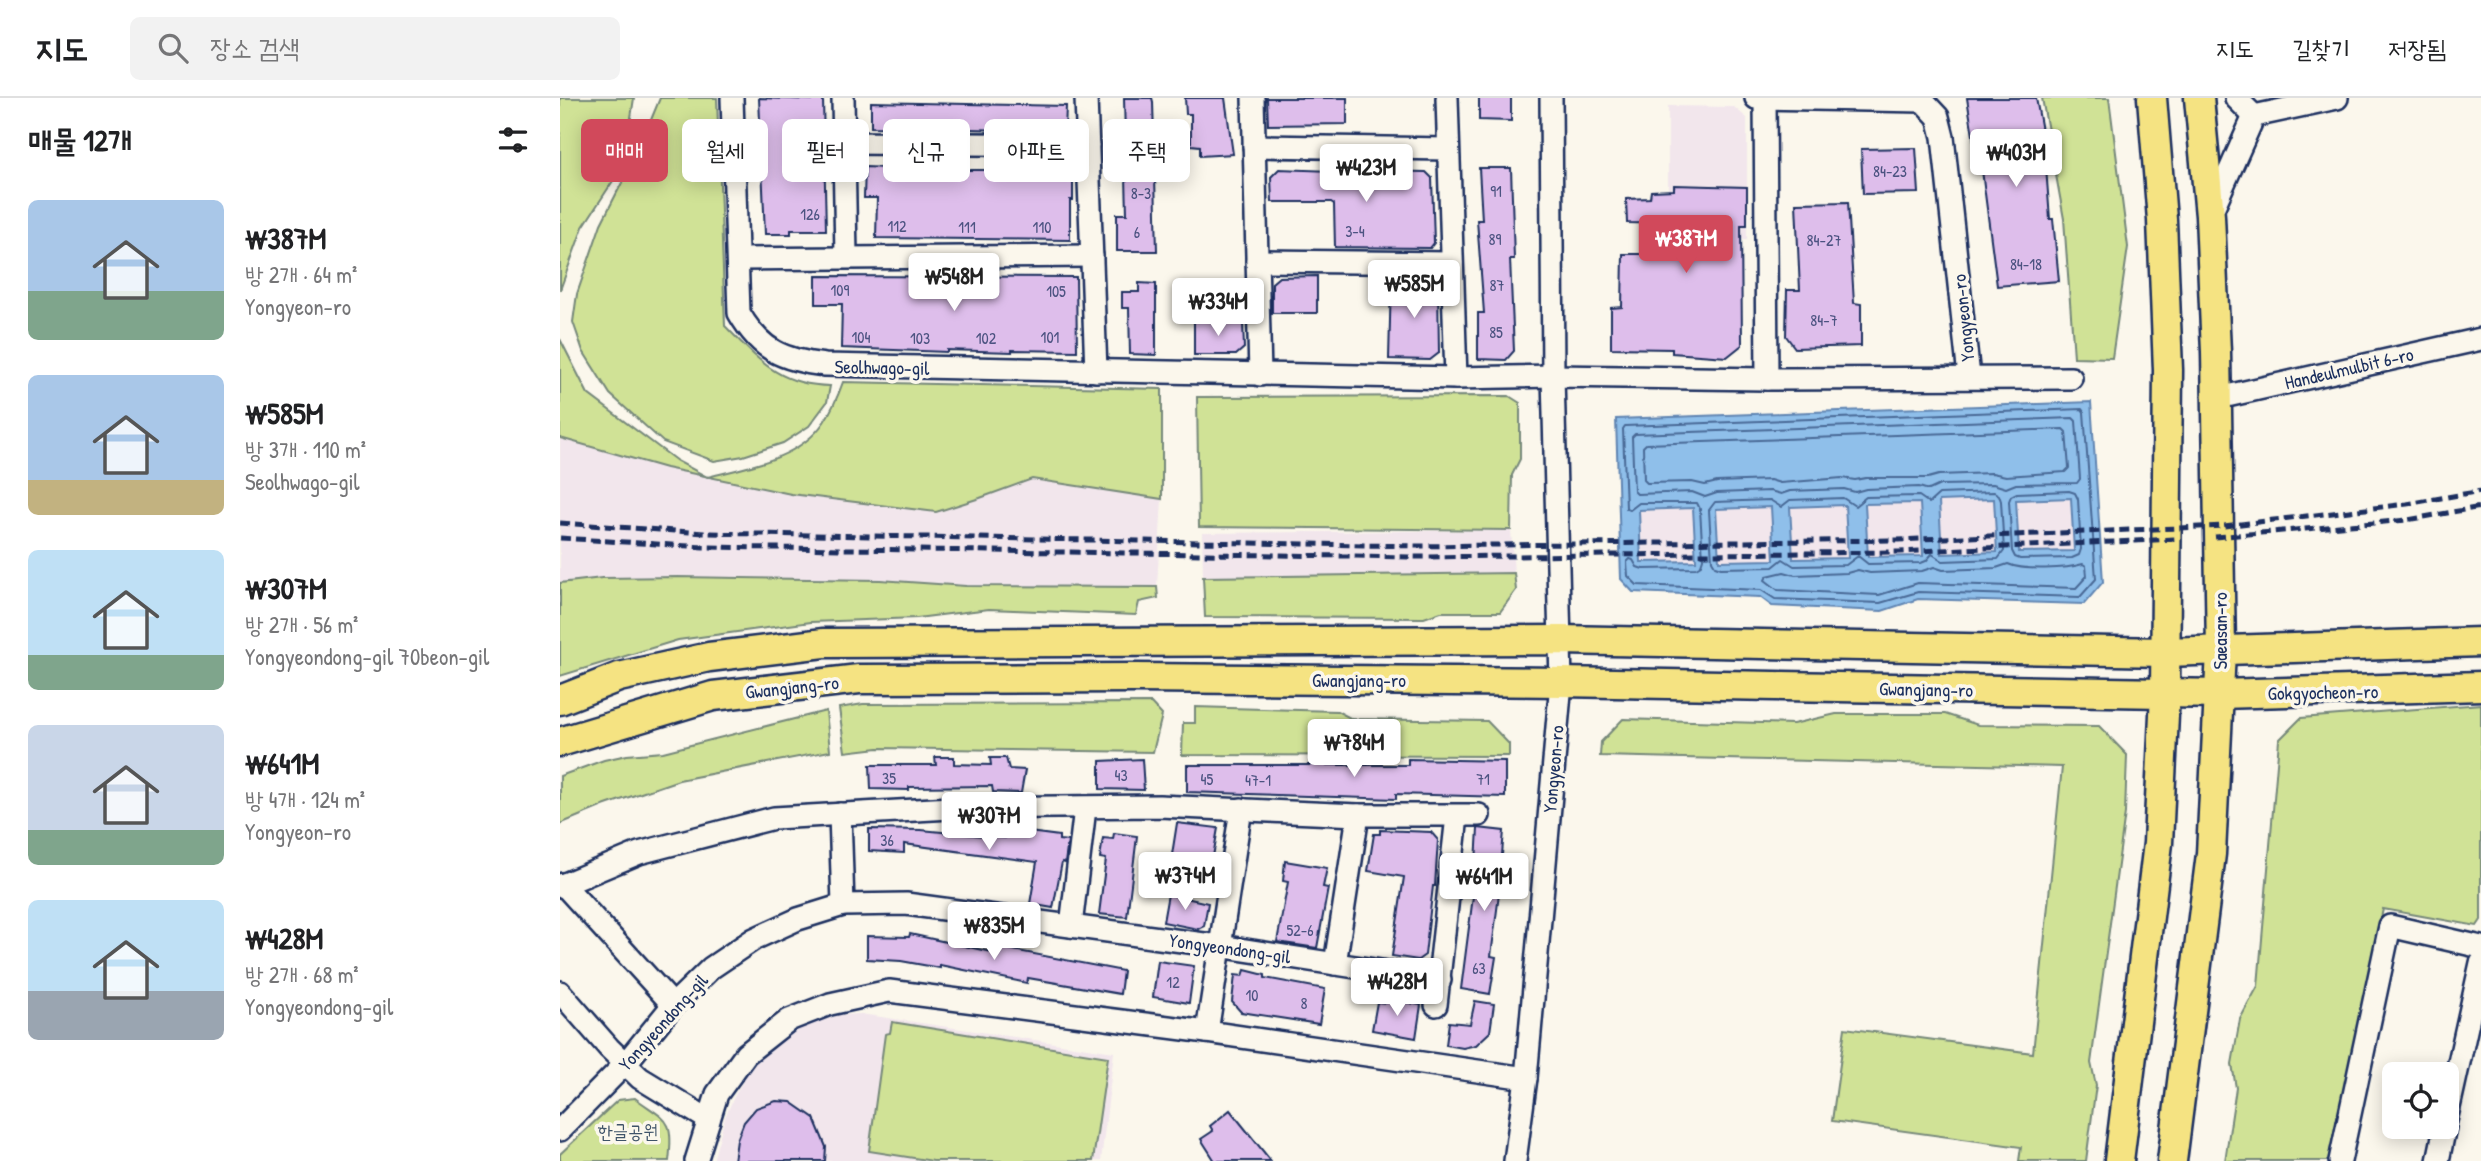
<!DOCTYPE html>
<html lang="ko">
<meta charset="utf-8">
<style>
:root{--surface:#fff;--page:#f2f2f2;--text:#202124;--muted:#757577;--line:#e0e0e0;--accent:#d1495b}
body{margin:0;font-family:"Patrick Hand","Poor Story",sans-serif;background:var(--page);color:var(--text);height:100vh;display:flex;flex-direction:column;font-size:26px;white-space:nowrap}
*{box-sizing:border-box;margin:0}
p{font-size:23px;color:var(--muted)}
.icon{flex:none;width:38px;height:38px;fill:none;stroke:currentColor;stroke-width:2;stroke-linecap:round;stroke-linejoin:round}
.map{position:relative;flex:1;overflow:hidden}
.side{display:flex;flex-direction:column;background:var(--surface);width:560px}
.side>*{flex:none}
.top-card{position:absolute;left:21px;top:21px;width:665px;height:63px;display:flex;gap:14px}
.controls{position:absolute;left:1822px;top:964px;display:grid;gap:14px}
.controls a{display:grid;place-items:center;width:77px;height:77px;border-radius:10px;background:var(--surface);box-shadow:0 4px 18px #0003;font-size:35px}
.price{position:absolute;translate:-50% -60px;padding:0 16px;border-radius:7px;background:#fff;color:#222;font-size:23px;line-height:46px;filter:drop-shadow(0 2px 4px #0008)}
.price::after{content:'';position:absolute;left:50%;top:42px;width:21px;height:16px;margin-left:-10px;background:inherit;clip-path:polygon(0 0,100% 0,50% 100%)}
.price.current{background:var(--accent);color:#fff}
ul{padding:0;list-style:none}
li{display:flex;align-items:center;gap:21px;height:175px;padding:0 28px}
li span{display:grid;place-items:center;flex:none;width:196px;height:140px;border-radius:10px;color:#555}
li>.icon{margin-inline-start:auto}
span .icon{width:84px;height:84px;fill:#fffc;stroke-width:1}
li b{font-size:30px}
h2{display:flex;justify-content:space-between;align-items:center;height:84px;padding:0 28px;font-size:30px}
.chip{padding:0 24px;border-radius:10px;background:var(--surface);box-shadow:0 4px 18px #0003;font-size:24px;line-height:63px}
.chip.current{background:var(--accent);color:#fff}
header{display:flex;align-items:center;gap:42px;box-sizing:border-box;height:98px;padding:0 35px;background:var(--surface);border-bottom:2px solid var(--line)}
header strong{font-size:33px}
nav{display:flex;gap:38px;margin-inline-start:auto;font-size:24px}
.search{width:490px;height:63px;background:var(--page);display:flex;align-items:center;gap:18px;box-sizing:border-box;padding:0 24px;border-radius:10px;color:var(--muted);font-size:26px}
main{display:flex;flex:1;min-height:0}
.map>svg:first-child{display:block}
.built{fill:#f2e6ec}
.green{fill:#d0e296;stroke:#76887a;stroke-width:2}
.water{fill:#8fbfea;stroke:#6185b2;stroke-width:2;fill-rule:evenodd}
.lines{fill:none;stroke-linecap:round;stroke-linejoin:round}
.shore{stroke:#496996;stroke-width:2}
.building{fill:#debeeb;stroke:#1b2f5e;stroke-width:2}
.minor-casing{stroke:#1b2f5e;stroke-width:26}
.major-casing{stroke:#1b2f5e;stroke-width:33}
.minor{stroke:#fbf7ec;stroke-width:21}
.major{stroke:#f5e382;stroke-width:28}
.rail{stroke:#1b2f5e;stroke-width:5;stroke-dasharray:10 5;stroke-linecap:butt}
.labels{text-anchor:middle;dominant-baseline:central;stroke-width:7;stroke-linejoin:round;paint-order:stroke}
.number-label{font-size:16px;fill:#4c5381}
.street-label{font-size:19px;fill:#1b2f5e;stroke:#fbf7ec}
.park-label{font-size:19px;fill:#3f5369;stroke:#fbf7ec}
</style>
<header>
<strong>지도</strong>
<div class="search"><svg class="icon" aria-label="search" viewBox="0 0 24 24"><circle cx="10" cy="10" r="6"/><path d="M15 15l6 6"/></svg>장소 검색</div>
<nav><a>지도</a><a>길찾기</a><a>저장됨</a></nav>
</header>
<main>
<section class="side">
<h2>매물 12개<svg class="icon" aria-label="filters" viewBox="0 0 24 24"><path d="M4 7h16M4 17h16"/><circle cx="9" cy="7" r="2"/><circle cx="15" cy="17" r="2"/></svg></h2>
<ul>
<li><span style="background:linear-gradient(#a9c7e8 65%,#7fa58c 0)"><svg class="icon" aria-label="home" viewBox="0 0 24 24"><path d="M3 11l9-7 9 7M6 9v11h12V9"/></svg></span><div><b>₩387M</b><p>방 2개 · 64 m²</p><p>Yongyeon-ro</p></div></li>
<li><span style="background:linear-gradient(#a9c7e8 75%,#c2b280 0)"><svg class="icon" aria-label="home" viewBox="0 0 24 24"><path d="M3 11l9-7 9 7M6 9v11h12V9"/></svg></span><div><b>₩585M</b><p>방 3개 · 110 m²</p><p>Seolhwago-gil</p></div></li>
<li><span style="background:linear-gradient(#bfe0f5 75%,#7fa58c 0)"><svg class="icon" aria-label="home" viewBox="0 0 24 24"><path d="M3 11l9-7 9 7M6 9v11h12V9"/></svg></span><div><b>₩307M</b><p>방 2개 · 56 m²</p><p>Yongyeondong-gil 70beon-gil</p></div></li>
<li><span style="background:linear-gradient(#c9d6e8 75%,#7fa58c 0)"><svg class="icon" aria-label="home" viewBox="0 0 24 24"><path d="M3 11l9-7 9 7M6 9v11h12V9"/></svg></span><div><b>₩641M</b><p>방 4개 · 124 m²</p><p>Yongyeon-ro</p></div></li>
<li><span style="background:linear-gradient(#bfe0f5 65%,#9aa5b1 0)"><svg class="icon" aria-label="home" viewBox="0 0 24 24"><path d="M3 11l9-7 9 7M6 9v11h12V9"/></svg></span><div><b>₩428M</b><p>방 2개 · 68 m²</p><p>Yongyeondong-gil</p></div></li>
</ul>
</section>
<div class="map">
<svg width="1921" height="1063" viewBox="0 0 1921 1063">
<rect width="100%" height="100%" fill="#fbf7ec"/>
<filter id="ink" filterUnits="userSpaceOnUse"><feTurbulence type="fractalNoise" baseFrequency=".0143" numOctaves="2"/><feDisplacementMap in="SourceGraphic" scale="14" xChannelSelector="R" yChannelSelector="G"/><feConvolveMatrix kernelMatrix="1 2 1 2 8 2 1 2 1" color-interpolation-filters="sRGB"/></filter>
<g filter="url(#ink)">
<!-- built -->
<g class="built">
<polygon points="1108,8 1174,9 1187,20 1187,141 1108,140"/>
<polygon points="0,340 106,370 231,396 376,414 420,400 472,381 602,401 597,489 406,488 320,482 119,479 42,480 0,485"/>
<polygon points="1511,400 1514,453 1459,454 1456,402"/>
<polygon points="1434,401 1437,454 1382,456 1379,403"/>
<polygon points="1360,405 1363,458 1308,459 1305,406"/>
<polygon points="1285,407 1288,460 1233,461 1230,409"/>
<polygon points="1211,409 1214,462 1159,464 1156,411"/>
<polygon points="1133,410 1136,463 1081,465 1078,412"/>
<polygon points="951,432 954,475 643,479 642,435"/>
<polygon points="301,916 554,954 541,1063 153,1063 165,1019 175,997 191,969 217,944 249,926 280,917"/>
</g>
<!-- green -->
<g class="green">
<polygon points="0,0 74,0 64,66 23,129 0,192"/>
<path d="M100 0H157L165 228C199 262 218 287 270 288L267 304 249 328 223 345 183 358 154 363 103 344 50 296 23 253 13 224 17 196 41 126 79 51Z"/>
<polygon points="1482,0 1549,0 1568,149 1552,260 1514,259 1504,121"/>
<path d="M0 241 28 296 117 363 147 379C188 369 239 361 264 324 272 312 278 298 283 284L602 291V401L472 381 420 400 376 414 231 396 106 370 0 340Z"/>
<polygon points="949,298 960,305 960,361 952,377 951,432 639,429 637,299"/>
<polygon points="954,475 956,492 940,514 881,514 864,520 645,519 643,479"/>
<polygon points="118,479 320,482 406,488 597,489 598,500 579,504 576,517 429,511 357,520 251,524 118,542 0,578 0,485 42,480"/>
<polygon points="591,605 602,617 593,654 318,650 285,654 279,610 303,606"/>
<polygon points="1921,606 1921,822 1917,828 1823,811 1768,1063 1665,1063 1676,990 1672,966 1680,921 1698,888 1719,642 1741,620"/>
<polygon points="635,609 777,613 792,621 927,623 949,646 949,658 622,657 623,625 635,625"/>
<polygon points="266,613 270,653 119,682 43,708 0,726 0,678 44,662 67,657 103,654"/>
<polygon points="1276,616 1385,616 1418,627 1539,628 1567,657 1565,715 1531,965 1536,987 1526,1063 1459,1063 1461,1049 1272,1023 1285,930 1473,955 1502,669 1040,658 1041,644 1063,621 1233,626"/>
<polygon points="332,924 548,959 533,1063 373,1063 309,1053 325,936 330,935"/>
<path d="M75 1000C108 1024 114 1020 109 1063H0V1056L58 1002Z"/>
</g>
<!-- water -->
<path class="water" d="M1531 304 1543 484 1524 506 1358 501 1322 513 1212 508 1200 499 1073 494 1061 481 1056 321ZM1511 400 1514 453 1459 454 1456 402ZM1434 401 1437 454 1382 456 1379 403ZM1360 405 1363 458 1308 459 1305 406ZM1285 407 1288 460 1233 461 1230 409ZM1211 409 1214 462 1159 463 1156 411ZM1133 410 1136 463 1081 464 1079 412Z"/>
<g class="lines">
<!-- shore -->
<g class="shore">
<polygon points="1522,311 1524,314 1536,481 1520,499 1358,494 1320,505 1215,501 1201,492 1077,487 1068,478 1067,464 1070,461 1073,462 1077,469 1083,471 1136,470 1141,467 1143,461 1140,411 1137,405 1079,405 1070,412 1066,410 1063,331 1065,328"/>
<polygon points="1513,320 1516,323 1520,381 1517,385 1456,386 1446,390 1433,386 1380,387 1369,392 1359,389 1306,391 1295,394 1284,391 1230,393 1221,396 1210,393 1157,395 1145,399 1132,394 1077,396 1074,393 1072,339 1075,336"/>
<polygon points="1503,331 1506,334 1509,370 1505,374 1446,378 1432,375 1379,377 1368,380 1306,380 1295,382 1282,380 1220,385 1210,382 1157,384 1145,387 1132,384 1087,385 1084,382 1083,349 1086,346"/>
<polygon points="1509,393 1515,395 1518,401 1521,451 1519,457 1512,460 1460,461 1455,459 1452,453 1449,403 1451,398 1457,395"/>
<polygon points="1434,394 1439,397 1441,403 1444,453 1438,461 1383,463 1372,456 1366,463 1361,465 1308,466 1298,458 1286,467 1234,468 1223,461 1213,469 1161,470 1155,468 1152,463 1149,412 1155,404 1210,402 1221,409 1230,402 1283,400 1295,408 1306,399 1359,398 1369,405 1379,396"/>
<path d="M1448 466C1463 473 1507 471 1523 466L1526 468 1527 478 1516 490 1358 485 1319 497 1218 492 1205 482 1207 478 1224 474 1235 477 1287 475 1298 472 1310 475 1362 473 1374 469 1383 472 1436 470Z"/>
</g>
</g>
<!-- building -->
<g class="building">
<polygon points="199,0 263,2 266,132 231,132 231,136 205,136"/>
<polygon points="564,0 592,0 593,4 597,153 557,153 557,116 567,116"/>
<polygon points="625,0 665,0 673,56 640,58 640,48 631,47 631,16 626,16"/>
<polygon points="707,0 787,0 787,26 708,27"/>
<polygon points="919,0 951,0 951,23 919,22"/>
<polygon points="1407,0 1476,0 1484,44 1490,121 1493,121 1499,183 1437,188 1419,49 1415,50"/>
<polygon points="311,4 506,8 505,33 311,29"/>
<polygon points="1356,50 1359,95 1303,96 1301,51"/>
<polygon points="305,69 327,70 327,72 513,72 513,102 510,102 510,142 316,140 317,100 304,100"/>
<polygon points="771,69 816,70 816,73 866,74 872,80 874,145 870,150 775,149 774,106 771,104 712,104 711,79 719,71 771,73"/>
<polygon points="919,70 951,70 954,161 950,161 954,253 946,262 918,261 918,215 924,215 917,122 922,122"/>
<polygon points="1114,87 1187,89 1187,127 1181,127 1182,247 1167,259 1112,255 1112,251 1051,250 1051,210 1062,209 1063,156 1112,156 1113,126 1067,125 1066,101 1090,100 1091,93 1114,92"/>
<polygon points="1288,104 1294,205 1301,206 1301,248 1235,250 1226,238 1227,192 1240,192 1236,105"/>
<polygon points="256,178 516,179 517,253 452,252 452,254 387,252 387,254 281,250 282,206 256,206"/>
<polygon points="757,178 757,215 712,215 712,185 719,179"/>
<polygon points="869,182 878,190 879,255 870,262 829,261 831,183"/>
<polygon points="579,185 596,186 596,257 570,256 569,210 562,210 562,194 579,194"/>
<polygon points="634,222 683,225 684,250 676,257 634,257"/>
<polygon points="375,659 394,659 394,666 431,667 430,660 446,660 449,671 465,672 461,695 433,694 432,688 349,689 349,692 311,691 310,667 376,667"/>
<polygon points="582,661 584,692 540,691 540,663"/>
<polygon points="848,661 945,663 945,699 836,696 836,701 627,694 627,667 848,667"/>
<polygon points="617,725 658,730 651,770 611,763"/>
<polygon points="918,730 944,733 938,804 931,858 936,859 930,896 901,891 915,783"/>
<polygon points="309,731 361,732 445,740 446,731 499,738 499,742 508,743 505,765 502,764 493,810 470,806 477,764 344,746 344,755 309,753"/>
<polygon points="820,732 871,734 878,742 875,788 873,788 865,857 858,862 832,858 844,779 808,773 814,736 820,736"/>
<polygon points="554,735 577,738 567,819 539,816 546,761 540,760 543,740 553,741"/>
<polygon points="725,763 767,770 763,789 768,790 757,850 717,844 728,784 723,783"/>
<polygon points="608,796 648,805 644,828 638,831 603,824"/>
<polygon points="350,836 436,855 438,849 563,873 560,896 468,880 467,885 380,867 380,870 341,863 307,861 307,838 349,839"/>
<polygon points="598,863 634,868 629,905 593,899"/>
<polygon points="685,872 705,877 705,880 765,891 759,926 681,914 672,904 675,877 683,878"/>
<polygon points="827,901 861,907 856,940 812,932 817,904 826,905"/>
<polygon points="915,903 934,906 930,934 916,947 903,950 886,947 889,924 910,926"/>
<polygon points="216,1003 231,1004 254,1020 266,1049 265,1063 174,1063 177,1042 184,1024 196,1010"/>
<polygon points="670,1012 711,1063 655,1063 641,1041 653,1033 650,1028"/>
</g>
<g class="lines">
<defs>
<g id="minor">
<path d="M172 0 179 215C201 253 223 262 265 267L896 280 993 278 1206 281 1511 280"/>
<polyline points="283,0 286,158"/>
<polyline points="526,0 536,273"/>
<polyline points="693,0 700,277"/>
<polyline points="887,0 896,280"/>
<polyline points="1196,0 1363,3 1378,19 1383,39 1409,279"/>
<polyline points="1205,0 1207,281"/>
<polyline points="1676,0 1694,18"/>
<polyline points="1694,18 1777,0"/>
<polyline points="285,45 528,47"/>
<polyline points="694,48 888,51"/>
<polyline points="1651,115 1694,18"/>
<polyline points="178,161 532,158"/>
<polyline points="697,163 892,165"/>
<polyline points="1658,300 1921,241"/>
<polyline points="280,716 283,807"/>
<polyline points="3,786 113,907"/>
<polyline points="0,788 79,755 214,720 391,710 599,708 798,717 919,717"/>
<polyline points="511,828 525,710"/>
<polyline points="775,866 798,717"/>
<polyline points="0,894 49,950 80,980 149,1022"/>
<polyline points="876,907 897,718"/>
<polyline points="647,934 681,711"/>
<polyline points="1886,1023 1921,865"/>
<polyline points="0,1032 65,966 113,907 151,870 194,841 238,821 283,807 346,806 659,848 880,882"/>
<polyline points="136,1063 157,996 186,956 229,922 270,906 329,893 647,934 966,980"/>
<polyline points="955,1063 966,980 1001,584 993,278 991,0"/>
<polyline points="1780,1063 1830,828 1921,849"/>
<polyline points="1878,1063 1885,1029"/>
</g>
<g id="major">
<polyline points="0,602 59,579 149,559 264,545 1001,542 1605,554 1921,544"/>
<polyline points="0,644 153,598 299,581 576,580 1001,584 1660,596 1921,588"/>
<polyline points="1559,1063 1598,745 1605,595 1608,272 1602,122 1592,0"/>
<polyline points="1612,1063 1651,756 1661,553 1656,254 1650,118 1639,0"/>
</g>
</defs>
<!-- minor casing -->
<use href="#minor" class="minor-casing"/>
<!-- major casing -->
<use href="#major" class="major-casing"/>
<!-- minor -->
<use href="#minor" class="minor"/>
<!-- major -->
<use href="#major" class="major"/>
<!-- rail -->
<g class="rail">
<polyline points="0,425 144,435 857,448 1337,442 1664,428 1847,406 1921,393"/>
<polyline points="1655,439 1847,422 1921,409"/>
<polyline points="0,440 144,449 858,459 1339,454 1616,441"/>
</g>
</g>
</g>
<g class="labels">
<!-- number labels -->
<g class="number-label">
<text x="1330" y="73">84-23</text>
<text x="936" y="93">91</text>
<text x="581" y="95">8-3</text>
<text x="250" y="116">126</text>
<text x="337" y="128">112</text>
<text x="407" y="129">111</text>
<text x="482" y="129">110</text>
<text x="795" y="133">3-4</text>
<text x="577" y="134">6</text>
<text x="935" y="141">89</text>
<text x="1264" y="142">84-27</text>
<text x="1466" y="166">84-18</text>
<text x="937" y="187">87</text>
<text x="280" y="192">109</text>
<text x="496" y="193">105</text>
<text x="1264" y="222">84-7</text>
<text x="936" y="234">85</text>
<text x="301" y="239">104</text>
<text x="490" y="239">101</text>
<text x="360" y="240">103</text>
<text x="426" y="240">102</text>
<text x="561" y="677">43</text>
<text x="329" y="680">35</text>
<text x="647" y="681">45</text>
<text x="923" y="681">71</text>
<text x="698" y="682">47-1</text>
<text x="327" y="742">36</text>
<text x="740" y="832">52-6</text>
<text x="919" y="870">63</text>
<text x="613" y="884">12</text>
<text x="692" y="897">10</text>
<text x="744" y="905">8</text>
</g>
<!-- street labels -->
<g class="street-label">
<text transform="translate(1403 220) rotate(-96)">Yongyeon-ro</text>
<text transform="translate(322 269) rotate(1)">Seolhwago-gil</text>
<text transform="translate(1789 270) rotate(-13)">Handeulmulbit 6-ro</text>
<text transform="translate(1660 533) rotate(-90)">Saeasan-ro</text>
<text x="799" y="582">Gwangjang-ro</text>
<text transform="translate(232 589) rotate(-6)">Gwangjang-ro</text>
<text transform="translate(1366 591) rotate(1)">Gwangjang-ro</text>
<text transform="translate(1763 594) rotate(-1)">Gokgyocheon-ro</text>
<text transform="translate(993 671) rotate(-85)">Yongyeon-ro</text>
<text transform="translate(670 850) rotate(8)">Yongyeondong-gil</text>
<text transform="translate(103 924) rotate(-48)">Yongyeondong-gil</text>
</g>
<!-- park labels -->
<g class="park-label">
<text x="68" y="1033">한글공원</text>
</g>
</g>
</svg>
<div class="controls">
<a><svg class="icon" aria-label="locate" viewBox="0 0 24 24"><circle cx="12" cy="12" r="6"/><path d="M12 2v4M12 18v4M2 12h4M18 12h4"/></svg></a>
</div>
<b class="price" style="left:1456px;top:91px">₩403M</b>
<b class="price" style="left:806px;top:106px">₩423M</b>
<b class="price current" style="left:1126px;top:177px">₩387M</b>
<b class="price" style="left:394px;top:215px">₩548M</b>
<b class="price" style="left:854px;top:222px">₩585M</b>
<b class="price" style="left:658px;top:240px">₩334M</b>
<b class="price" style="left:794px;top:681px">₩784M</b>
<b class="price" style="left:429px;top:754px">₩307M</b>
<b class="price" style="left:625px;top:814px">₩374M</b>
<b class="price" style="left:924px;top:815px">₩641M</b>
<b class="price" style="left:434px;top:864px">₩835M</b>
<b class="price" style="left:837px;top:920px">₩428M</b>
<div class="top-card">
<a class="chip current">매매</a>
<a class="chip">월세</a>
<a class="chip">필터</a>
<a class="chip">신규</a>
<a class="chip">아파트</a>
<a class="chip">주택</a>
</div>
</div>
</main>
